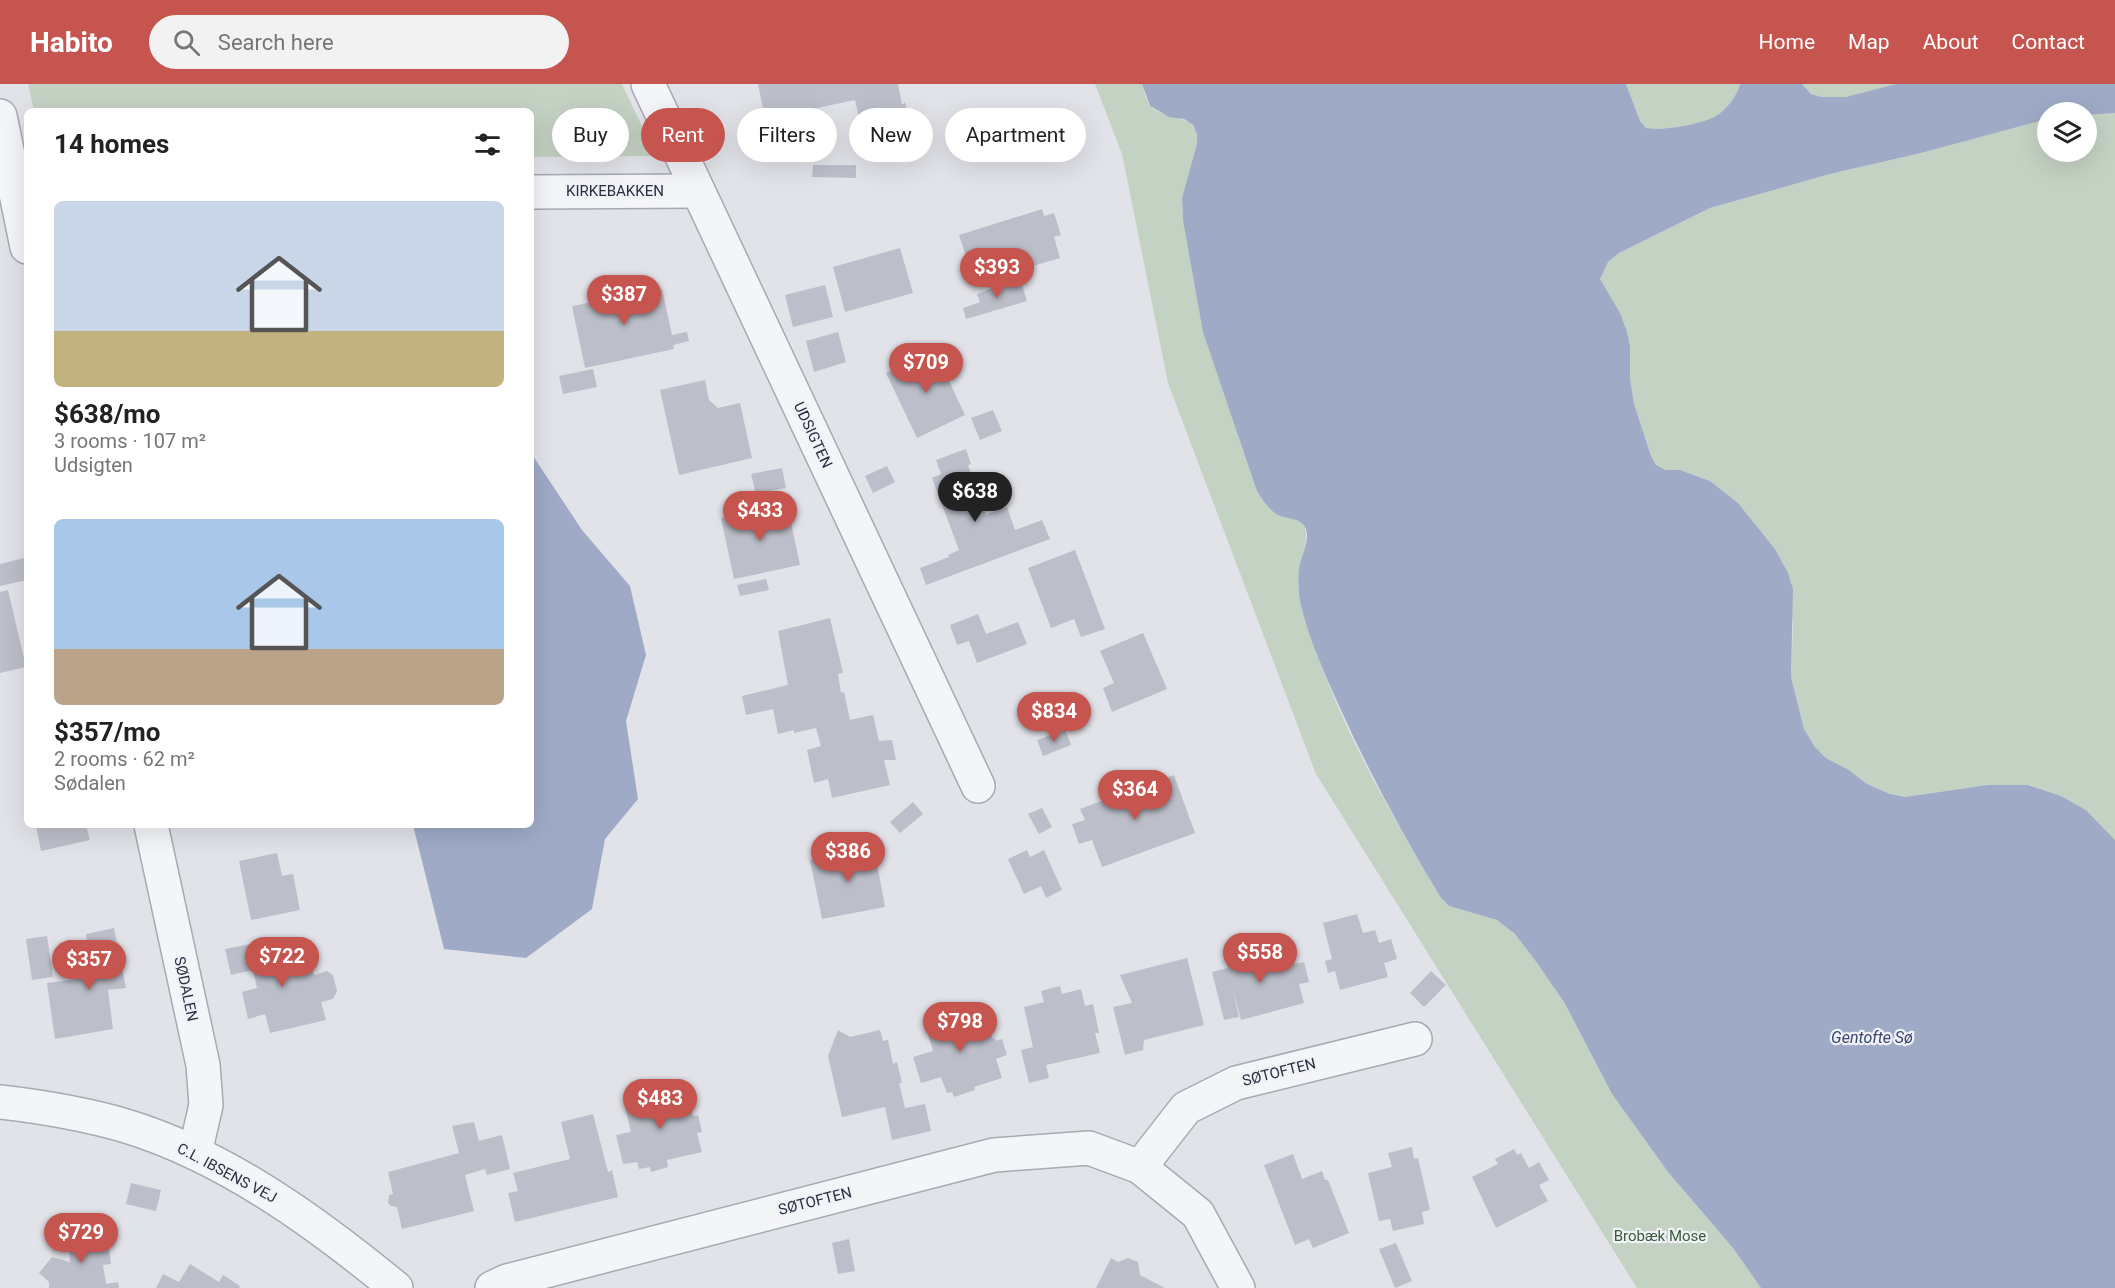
<!DOCTYPE html>
<meta charset="utf-8">
<style>
:root{--surface:#fff;--page:#f2f2f2;--text:#222;--muted:#767676;--accent:#c6554f}
body{margin:0;font-family:Roboto,sans-serif;background:var(--page);color:var(--text);height:100vh;display:flex;flex-direction:column;font-size:22px;white-space:nowrap}
*{box-sizing:border-box;margin:0}
p{font-size:20px;color:var(--muted)}
.icon{flex:none;width:33px;height:33px;fill:none;stroke:currentColor;stroke-width:2;stroke-linecap:round;stroke-linejoin:round}
.map{position:relative;flex:1;overflow:hidden}
.panel{position:absolute;left:24px;top:24px;width:510px;height:720px;display:flex;flex-direction:column;background:var(--surface);border-radius:9px;box-shadow:0 6px 24px #0002}
.panel>*{flex:none}
.guide{position:absolute;left:552px;top:24px;width:570px;height:54px;display:flex;gap:12px}
.tools{position:absolute;left:2037px;top:18px;display:grid;gap:12px}
.tools a{display:grid;place-items:center;width:60px;height:60px;border-radius:50%;background:var(--surface);box-shadow:0 6px 24px #0002;font-size:30px}
.price{position:absolute;translate:-50% -51px;padding:0 14px;border-radius:21px;background:var(--accent);color:#fff;font-size:20px;line-height:39px;filter:drop-shadow(0 2px 3px #0008)}
.price::after{content:'';position:absolute;left:50%;top:36px;width:18px;height:14px;margin-left:-9px;background:inherit;clip-path:polygon(0 0,100% 0,50% 100%)}
.price.selected{background:#222;color:#fff}
ul{padding:0;list-style:none}
li{display:grid;align-content:center;gap:12px;height:318px;padding:0 30px}
li span{display:grid;place-items:center;height:186px;border-radius:9px;color:#555}
li>.icon{margin-inline-start:auto}
span .icon{width:108px;height:108px;fill:#fffc;stroke-width:1}
li b{font-size:26px}
h2{display:flex;justify-content:space-between;align-items:center;height:72px;padding:0 30px;font-size:26px}
.tag{padding:0 21px;border-radius:27px;background:var(--surface);box-shadow:0 6px 24px #0002;font-size:21px;line-height:54px}
.tag.selected{background:var(--accent);color:#fff}
header{display:flex;align-items:center;gap:36px;box-sizing:border-box;height:84px;padding:0 30px;background:var(--accent);color:#fff}
header strong{font-size:28px}
nav{display:flex;gap:33px;margin-inline-start:auto;font-size:21px}
.search{width:420px;height:54px;background:var(--page);display:flex;align-items:center;gap:15px;box-sizing:border-box;padding:0 21px;border-radius:33px;color:var(--muted);font-size:22px}
.map>svg:first-child{display:block}
.green{fill:#c4d2c3}
.water{fill:#9faac7}
.building{fill:#bcbec9}
.lines{fill:none;stroke-linecap:round;stroke-linejoin:round}
.minor-casing{stroke:#a7a9b3;stroke-width:36}
.minor{stroke:#f4f5f8;stroke-width:33}
.labels{text-anchor:middle;dominant-baseline:central;stroke-width:4.5;stroke-linejoin:round;paint-order:stroke}
.street-label{font-size:15px;fill:#2b2e40;stroke:#f1f2f7}
.park-label{font-size:15px;fill:#395b39;stroke:#f1f2f7}
.water-label{font-size:16px;font-style:italic;fill:#374671;stroke:#f1f2f7}
</style>
<header>
<strong>Habito</strong>
<div class="search"><svg class="icon" aria-label="search" viewBox="0 0 24 24"><circle cx="10" cy="10" r="6"/><path d="M15 15l6 6"/></svg>Search here</div>
<nav><a>Home</a><a>Map</a><a>About</a><a>Contact</a></nav>
</header>
<div class="map">
<svg width="2115" height="1204" viewBox="0 0 2115 1204">
<rect width="100%" height="100%" fill="#e2e3e9"/>
<!-- green -->
<g class="green">
<polygon points="28,0 622,0 656,72 531,73 531,27 34,27"/>
<path d="M1095 0H1142C1144 6 1146 17 1150 22 1163 36 1190 29 1197 49 1200 59 1186 99 1183 112 1181 120 1183 128 1183 136L1293 435C1296 436 1299 437 1302 439 1313 448 1298 490 1298 505 1299 520 1305 535 1310 549 1340 643 1391 730 1441 814L1449 822 1497 836 1515 850 1537 879 1564 918 1612 1010 1668 1088 1733 1164 1761 1204H1637L1316 690 1168 299 1122 70Z"/>
<path d="M1626 0H1740C1736 13 1730 21 1719 30 1706 40 1663 47 1646 44L1640 37Z"/>
<path d="M1802 0H1896C1874 6 1834 22 1812 10 1808 8 1805 3 1802 0Z"/>
<polygon points="2115,29 2115,756 2086,726 2061,712 2028,701 1987,701 1905,713 1890,710 1867,700 1849,686 1826,674 1815,663 1804,645 1791,593 1793,542 1788,489 1775,465 1738,419 1710,397 1680,386 1666,386 1656,381 1651,372 1634,320 1630,294 1630,263 1600,195 1608,178 1619,169 1710,124 1830,90 1921,69 2038,37 2047,35 2048,68 2086,68 2087,31"/>
</g>
<!-- water -->
<g class="water">
<path d="M1142 0H1626L1640 37 1646 44C1663 47 1706 40 1719 30 1730 21 1736 13 1740 0H1802L1811 10 1821 13H1846L1896 0H2115V29L2087 31 2086 28H2048L2047 35 1921 69 1830 90 1710 124 1619 169 1608 178 1600 195 1620 229 1627 248 1630 263V294L1634 320 1651 372 1656 381 1666 386H1680L1710 397 1738 419 1775 465 1788 489 1793 505 1791 593 1804 645 1815 663 1826 674 1849 686 1867 700 1890 710 1905 713 1987 701H2028L2061 712 2086 726 2115 756V1204H1761L1733 1164 1668 1088 1612 1010 1564 918 1537 879 1515 850 1497 836 1449 822 1441 814C1404 753 1370 690 1340 624 1325 591 1310 557 1301 522 1298 510 1298 497 1299 485 1301 472 1310 458 1306 445 1302 434 1287 435 1278 431 1269 426 1263 416 1257 407L1203 248 1183 136 1182 114 1197 60V50L1193 41 1184 35 1169 33 1150 22Z"/>
<polygon points="531,369 582,446 630,502 646,571 626,637 638,715 605,755 592,825 526,874 444,865 413,741 531,741"/>
</g>
<!-- building -->
<g class="building">
<polygon points="758,0 898,0 902,21 905,18 912,47 900,50 904,58 898,68 878,72 869,64 867,57 864,57 855,16 765,35"/>
<polygon points="813,81 856,81 856,94 812,93"/>
<polygon points="1042,125 1044,132 1054,129 1061,151 1054,153 1060,174 1033,182 1032,179 997,190 998,193 975,201 959,151"/>
<polygon points="900,164 913,209 845,228 833,183"/>
<polygon points="1020,194 1027,217 966,235 963,224 980,218 977,210"/>
<polygon points="630,199 632,211 662,205 672,251 687,248 689,257 673,261 674,265 585,284 572,222 604,216 602,205"/>
<polygon points="825,201 833,233 793,243 785,211"/>
<polygon points="838,248 846,278 814,288 806,257"/>
<polygon points="935,267 965,331 917,354 886,289"/>
<polygon points="593,285 597,303 563,310 559,292"/>
<polygon points="705,296 709,316 718,324 740,319 752,374 679,391 660,306"/>
<polygon points="993,326 1002,347 980,356 971,334"/>
<polygon points="966,365 971,380 968,381 986,431 1007,423 1015,446 1042,436 1050,455 926,501 920,484 949,473 948,471 959,466 932,394 941,390 936,376"/>
<polygon points="887,382 895,398 873,409 865,392"/>
<polygon points="782,384 786,404 756,410 751,390"/>
<polygon points="787,420 800,481 734,495 721,434"/>
<polygon points="1075,466 1105,545 1081,553 1074,535 1051,544 1028,484"/>
<polygon points="24,474 27,496 0,502 0,480"/>
<polygon points="766,495 769,506 740,512 737,501"/>
<polygon points="8,506 26,583 0,589 0,508"/>
<polygon points="978,530 986,550 1018,538 1027,560 977,579 969,557 957,561 950,541"/>
<polygon points="830,534 843,589 838,590 841,609 844,608 850,636 873,631 879,657 892,656 896,676 884,676 890,701 832,714 828,695 814,699 807,666 821,662 816,644 794,649 794,646 778,650 773,625 746,631 742,612 788,601 778,547"/>
<polygon points="1143,549 1167,605 1112,628 1103,604 1114,599 1100,567"/>
<polygon points="1065,646 1071,661 1043,672 1037,656"/>
<polygon points="1174,691 1195,749 1102,783 1092,756 1079,760 1072,740 1085,736 1080,725"/>
<polygon points="913,718 923,730 900,749 890,738"/>
<polygon points="1042,724 1052,743 1039,750 1028,730"/>
<polygon points="36,741 86,741 90,756 41,767"/>
<polygon points="874,763 885,823 822,835 810,776"/>
<polygon points="1027,766 1030,773 1044,766 1062,806 1046,814 1041,802 1024,810 1008,775"/>
<polygon points="277,769 282,792 293,790 300,826 251,836 239,777"/>
<polygon points="1357,830 1363,849 1375,846 1379,859 1391,855 1397,875 1384,879 1388,893 1340,906 1335,887 1328,889 1325,877 1332,875 1323,839"/>
<polygon points="114,844 126,904 108,906 113,945 55,955 47,899 93,893 86,850"/>
<polygon points="47,852 53,893 32,896 26,855"/>
<polygon points="261,858 267,882 309,872 314,891 327,887 333,891 337,907 333,915 321,918 326,936 270,949 265,930 248,935 242,908 257,904 253,886 231,891 225,865"/>
<polygon points="1289,862 1294,880 1304,878 1309,898 1299,900 1304,919 1241,936 1233,906 1239,933 1224,936 1212,888 1228,884 1226,878"/>
<polygon points="1187,874 1204,941 1144,956 1143,966 1125,971 1113,923 1132,919 1120,891"/>
<polygon points="1431,887 1446,901 1424,923 1410,909"/>
<polygon points="1060,902 1062,910 1081,905 1085,922 1093,920 1099,949 1095,949 1100,969 1046,981 1049,994 1029,999 1021,966 1033,963 1024,923 1044,918 1041,907"/>
<polygon points="949,919 956,941 985,931 993,955 995,954 996,957 1002,955 1007,971 996,975 1002,994 974,1003 975,1006 954,1013 952,1008 947,1009 941,993 921,999 913,973 933,967 927,946 933,944 927,925"/>
<polygon points="838,946 850,953 880,946 883,957 888,956 893,980 897,978 902,999 899,999 905,1024 925,1020 931,1047 892,1056 885,1023 842,1033 828,972"/>
<polygon points="668,1001 669,1009 687,1005 693,1032 698,1031 702,1048 697,1049 702,1068 667,1076 668,1083 651,1088 650,1083 639,1085 637,1078 623,1080 616,1051 631,1048 625,1023 650,1019 647,1005"/>
<polygon points="593,1030 608,1088 612,1086 618,1113 515,1138 508,1109 518,1107 513,1089 570,1075 561,1038"/>
<polygon points="474,1038 479,1057 502,1051 510,1085 487,1091 485,1085 465,1091 474,1127 402,1145 397,1123 391,1122 388,1119 389,1111 393,1110 388,1088 459,1069 452,1042"/>
<polygon points="1412,1063 1414,1075 1418,1074 1430,1126 1422,1128 1424,1140 1393,1147 1390,1135 1379,1137 1368,1089 1392,1083 1388,1069"/>
<polygon points="1514,1065 1517,1071 1521,1069 1529,1084 1539,1078 1549,1096 1539,1101 1548,1117 1496,1144 1472,1093 1498,1080 1495,1075"/>
<polygon points="1293,1070 1302,1095 1322,1087 1325,1096 1328,1096 1349,1149 1313,1164 1309,1155 1295,1161 1264,1081"/>
<polygon points="131,1099 161,1106 156,1127 126,1120"/>
<polygon points="107,1147 111,1180 103,1181 106,1200 118,1198 119,1204 49,1204 49,1198 39,1189 52,1173 70,1178 68,1152"/>
<polygon points="849,1155 855,1187 838,1190 832,1159"/>
<polygon points="1396,1159 1412,1197 1395,1204 1379,1165"/>
<polygon points="1111,1174 1118,1178 1128,1174 1138,1178 1140,1191 1165,1204 1096,1204"/>
<polygon points="190,1180 219,1198 223,1191 240,1202 239,1204 156,1204 163,1190 179,1198"/>
</g>
<g class="lines">
<defs>
<g id="minor">
<polyline points="648,0 978,702"/>
<polyline points="0,32 27,163"/>
<polyline points="531,108 698,107"/>
<polyline points="151,741 203,981 206,1021 195,1069"/>
<path d="M0 1018C43 1023 85 1030 126 1042 225 1072 317 1139 396 1204"/>
<polyline points="1140,1083 1186,1024 1236,999 1415,955"/>
<polyline points="492,1204 507,1197 994,1071 1089,1064 1140,1083 1198,1130 1238,1204"/>
</g>
</defs>
<!-- minor casing -->
<use href="#minor" class="minor-casing"/>
<!-- minor -->
<use href="#minor" class="minor"/>
</g>
<g class="labels">
<!-- street labels -->
<g class="street-label">
<text x="615" y="107">KIRKEBAKKEN</text>
<text transform="translate(813 351) rotate(65)">UDSIGTEN</text>
<text transform="translate(186 905) rotate(78)">SØDALEN</text>
<text transform="translate(1279 988) rotate(-14)">SØTOFTEN</text>
<text transform="translate(227 1089) rotate(28)">C.L. IBSENS VEJ</text>
<text transform="translate(815 1117) rotate(-14)">SØTOFTEN</text>
</g>
<!-- park labels -->
<g class="park-label">
<text x="1660" y="1152">Brobæk Mose</text>
</g>
<!-- water labels -->
<g class="water-label">
<text x="1872" y="953">Gentofte Sø</text>
</g>
</g>
</svg>
<div class="tools">
<a><svg class="icon" aria-label="layers" viewBox="0 0 24 24"><path d="M12 4l9 5-9 5-9-5zM3 14l9 5 9-5"/></svg></a>
</div>
<b class="price" style="left:997px;top:215px">$393</b>
<b class="price" style="left:624px;top:242px">$387</b>
<b class="price" style="left:926px;top:310px">$709</b>
<b class="price selected" style="left:975px;top:439px">$638</b>
<b class="price" style="left:760px;top:458px">$433</b>
<b class="price" style="left:1054px;top:659px">$834</b>
<b class="price" style="left:1135px;top:737px">$364</b>
<b class="price" style="left:848px;top:799px">$386</b>
<b class="price" style="left:1260px;top:900px">$558</b>
<b class="price" style="left:282px;top:904px">$722</b>
<b class="price" style="left:89px;top:907px">$357</b>
<b class="price" style="left:960px;top:969px">$798</b>
<b class="price" style="left:660px;top:1046px">$483</b>
<b class="price" style="left:81px;top:1180px">$729</b>
<div class="guide">
<a class="tag">Buy</a>
<a class="tag selected">Rent</a>
<a class="tag">Filters</a>
<a class="tag">New</a>
<a class="tag">Apartment</a>
</div>
<section class="panel">
<h2>14 homes<svg class="icon" aria-label="filters" viewBox="0 0 24 24"><path d="M4 7h16M4 17h16"/><circle cx="9" cy="7" r="2"/><circle cx="15" cy="17" r="2"/></svg></h2>
<ul>
<li><span style="background:linear-gradient(#c9d6e8 70%,#c2b280 0)"><svg class="icon" aria-label="home" viewBox="0 0 24 24"><path d="M3 11l9-7 9 7M6 9v11h12V9"/></svg></span><div><b>$638/mo</b><p>3 rooms · 107 m²</p><p>Udsigten</p></div></li>
<li><span style="background:linear-gradient(#a9c7e8 70%,#b9a48a 0)"><svg class="icon" aria-label="home" viewBox="0 0 24 24"><path d="M3 11l9-7 9 7M6 9v11h12V9"/></svg></span><div><b>$357/mo</b><p>2 rooms · 62 m²</p><p>Sødalen</p></div></li>
</ul>
</section>
</div>
